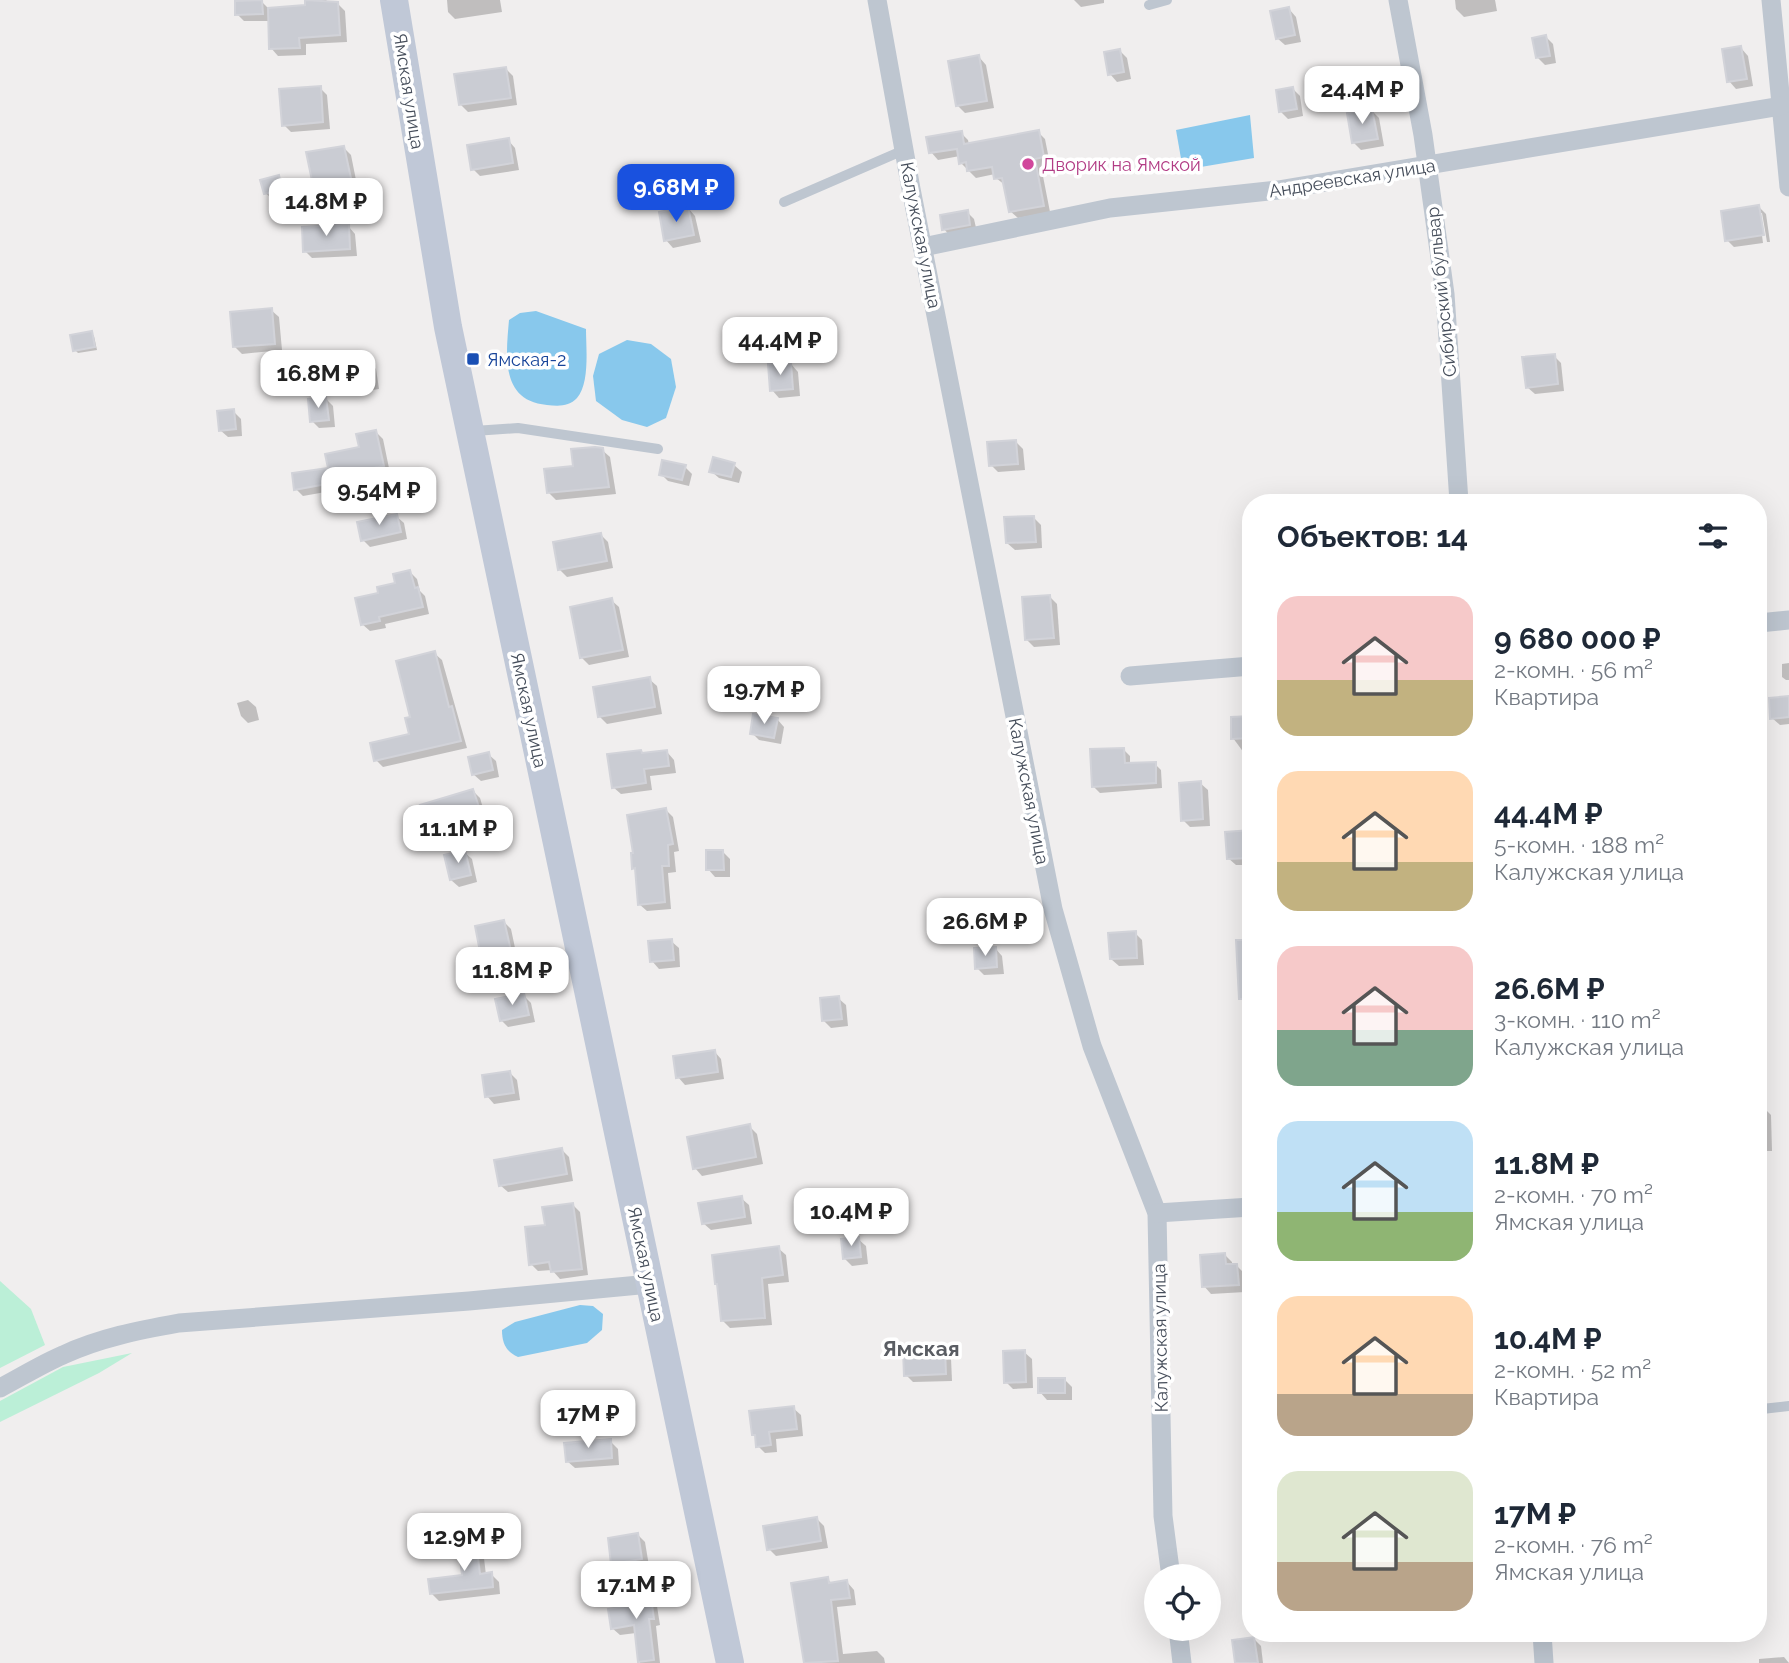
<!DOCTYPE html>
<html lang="ru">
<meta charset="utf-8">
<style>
:root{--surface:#fff;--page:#f2f2f3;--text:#1f2937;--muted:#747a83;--accent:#1951df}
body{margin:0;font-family:Raleway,sans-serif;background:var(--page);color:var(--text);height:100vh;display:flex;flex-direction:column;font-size:26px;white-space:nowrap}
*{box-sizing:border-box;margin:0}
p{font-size:23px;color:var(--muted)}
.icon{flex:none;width:38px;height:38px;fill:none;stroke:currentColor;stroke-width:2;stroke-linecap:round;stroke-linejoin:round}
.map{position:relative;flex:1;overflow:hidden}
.drawer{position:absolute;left:1242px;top:494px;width:525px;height:1148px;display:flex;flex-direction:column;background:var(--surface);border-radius:28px;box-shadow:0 7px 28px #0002}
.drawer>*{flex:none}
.tools{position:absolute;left:1144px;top:1564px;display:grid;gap:14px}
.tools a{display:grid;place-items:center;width:77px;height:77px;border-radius:50%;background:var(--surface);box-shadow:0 7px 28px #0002;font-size:35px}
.price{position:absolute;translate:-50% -60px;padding:0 16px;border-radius:14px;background:#fff;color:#222;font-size:23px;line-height:46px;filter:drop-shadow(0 2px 4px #0008)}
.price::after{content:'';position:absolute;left:50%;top:42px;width:21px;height:16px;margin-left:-10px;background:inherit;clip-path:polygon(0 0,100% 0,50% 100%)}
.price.selected{background:var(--accent);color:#fff}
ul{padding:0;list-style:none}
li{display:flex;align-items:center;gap:21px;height:175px;padding:0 35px}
li span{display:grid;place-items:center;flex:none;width:196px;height:140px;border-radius:21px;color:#555}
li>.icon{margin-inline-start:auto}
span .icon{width:84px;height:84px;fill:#fffc;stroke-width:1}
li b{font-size:30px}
h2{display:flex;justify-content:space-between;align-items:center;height:84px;padding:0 35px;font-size:30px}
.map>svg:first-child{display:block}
.green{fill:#bbefd7}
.water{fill:#88c8ec}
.shadow{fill:#0003}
.building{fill:#caccd3;stroke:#d2d3d9;stroke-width:2}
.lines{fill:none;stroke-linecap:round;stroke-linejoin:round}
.service{stroke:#bec6d0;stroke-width:10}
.minor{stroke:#bec6d0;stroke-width:19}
.secondary{stroke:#c0c8d7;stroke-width:28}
.hotel-dot{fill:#d1479c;stroke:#fff;stroke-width:2.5}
.transit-dot{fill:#1a4fb4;stroke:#fff;stroke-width:2.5}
.labels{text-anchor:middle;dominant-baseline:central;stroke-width:7;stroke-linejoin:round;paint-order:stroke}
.street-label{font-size:18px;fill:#464e5b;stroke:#fff}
.hotel-label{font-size:18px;fill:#b23c85;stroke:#fff;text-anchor:start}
.transit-label{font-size:18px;fill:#164399;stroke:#fff;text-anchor:start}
.quarter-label{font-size:21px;font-weight:bold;fill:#5a5d63;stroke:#fff}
</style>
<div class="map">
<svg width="1789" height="1663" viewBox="0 0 1789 1663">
<rect width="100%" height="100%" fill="#f0eeee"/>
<!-- green -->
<g class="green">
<polygon points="0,1281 31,1309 45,1345 0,1368"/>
<polygon points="132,1353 99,1373 0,1422 0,1401 63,1367"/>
</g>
<!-- water -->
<g class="water">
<polygon points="1250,115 1254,158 1183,170 1176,130"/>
<path d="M536 311 586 329C586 348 590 383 577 398 569 407 558 406 547 405 500 401 506 355 509 320L520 313Z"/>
<polygon points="627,340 651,344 671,359 676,387 666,418 647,427 622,420 596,401 593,376 599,354"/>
<path d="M580 1305 593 1306 603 1314 602 1330 587 1343 518 1357C506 1352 502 1343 502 1330L515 1322Z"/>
</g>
<!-- shadow -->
<g class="shadow">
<polygon points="306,0 326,0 330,4 338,4 345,11 347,42 306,44 306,55 278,56 271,48 270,21 244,21 237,14 262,2 269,9 307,7"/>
<polygon points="447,0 500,0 502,12 455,19 448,12"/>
<polygon points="1074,0 1104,0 1104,3 1081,7"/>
<polygon points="1455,0 1495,0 1497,11 1464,17 1456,9"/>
<polygon points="1289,9 1296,17 1301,42 1285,45 1277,38"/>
<polygon points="1546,37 1553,44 1556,63 1545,65 1537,57"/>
<polygon points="1741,48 1748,56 1753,86 1736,89 1729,81"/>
<polygon points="1120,51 1127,58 1131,79 1117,82 1110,74"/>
<polygon points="979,57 986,65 994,108 965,113 957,105"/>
<polygon points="506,69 513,76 517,105 468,112 460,104"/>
<polygon points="320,88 327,95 330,129 291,132 284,125"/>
<polygon points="1293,89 1300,96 1303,116 1288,119 1281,112"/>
<polygon points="1372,111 1379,118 1384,146 1361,150 1354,143"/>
<polygon points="1038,132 1045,139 1050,164 1041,166 1050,212 1018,218 1010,211 1005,185 996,178 995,174 976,178 961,163 960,156 938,160 931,152 961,133 968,140 969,145"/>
<polygon points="508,140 515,148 519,170 480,176 473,169"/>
<polygon points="343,147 351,155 358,190 323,197 316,190"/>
<polygon points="278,177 286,184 289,197 273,201 266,193"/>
<polygon points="1759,207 1766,214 1770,242 1767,242 1762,213 1759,213 1763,243 1734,247 1727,240"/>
<polygon points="688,208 695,216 701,242 673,248 666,240"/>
<polygon points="967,212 974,219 977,232 951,237 944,229"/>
<polygon points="348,226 355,234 357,256 312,258 305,251"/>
<polygon points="271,310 279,317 282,350 242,354 235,347"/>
<polygon points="91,333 94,336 97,350 78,353 75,350"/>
<polygon points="1554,356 1561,363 1564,391 1535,394 1527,387"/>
<polygon points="369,362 376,369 379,389 346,394 339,386"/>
<polygon points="791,364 798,372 800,396 779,398 772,390"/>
<polygon points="326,399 333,406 335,427 319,428 312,421"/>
<polygon points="233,411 241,419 242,436 228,437 220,430"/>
<polygon points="376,432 383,439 390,473 364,478 365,485 303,496 296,489 361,449"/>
<polygon points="1016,442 1023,449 1025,470 998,472 991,465"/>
<polygon points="602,450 610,457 616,494 556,500 548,492 575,467"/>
<polygon points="734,465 742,472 739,483 719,478 711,471"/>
<polygon points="685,467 692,474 689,486 668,481 661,474"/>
<polygon points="396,516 404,523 407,539 370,547 363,540"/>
<polygon points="1034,518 1041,525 1042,548 1015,550 1007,543"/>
<polygon points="601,535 608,542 613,568 567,577 560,570"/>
<polygon points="410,572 417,579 420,591 425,596 429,614 385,624 386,628 370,631 362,624 380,594 398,584"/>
<polygon points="1050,597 1057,604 1060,645 1034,647 1027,640"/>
<polygon points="611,600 619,607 629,657 589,665 582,658"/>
<polygon points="434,653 442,660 467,748 383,767 376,760 411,735 412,718"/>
<polygon points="1789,663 1789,680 1786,680 1782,677 1782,664"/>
<polygon points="649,679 657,686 662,714 607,724 600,717"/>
<polygon points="1789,698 1789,724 1780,725 1772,718"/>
<polygon points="248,700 256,707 259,720 248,723 241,716 237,703"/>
<polygon points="1251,718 1251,757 1247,757 1233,738 1232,719"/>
<polygon points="777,719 784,727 781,744 759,740 752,733"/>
<polygon points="1124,750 1130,756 1130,765 1155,764 1161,770 1162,788 1100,793 1093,786"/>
<polygon points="667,752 674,760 676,773 650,776 652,790 621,794 613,787 644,755"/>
<polygon points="488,754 496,761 499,777 481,781 473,774"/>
<polygon points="1200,783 1208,790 1210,826 1190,827 1183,820"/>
<polygon points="473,791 480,798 487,821 436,836 429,829"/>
<polygon points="666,810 673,817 679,851 674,852 676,872 668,873 671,909 647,911 639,904 637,871 634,868"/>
<polygon points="1251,832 1251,865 1236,865 1228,858 1227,833"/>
<polygon points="464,852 472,859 477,882 459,887 451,880"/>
<polygon points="723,852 730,859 730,877 715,877 708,869"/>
<polygon points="504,922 511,929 518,962 491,968 484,961"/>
<polygon points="1135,933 1142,940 1144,965 1119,966 1111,959"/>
<polygon points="671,941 679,948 680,967 659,969 652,961"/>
<polygon points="995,948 1002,956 1004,974 984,975 977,968"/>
<polygon points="523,995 531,1003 535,1022 508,1027 501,1020"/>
<polygon points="838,998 846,1005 848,1026 831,1028 824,1021"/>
<polygon points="714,1051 721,1059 724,1079 685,1085 678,1077"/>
<polygon points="510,1073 517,1080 520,1100 494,1104 487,1096"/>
<polygon points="1759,1107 1763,1107 1771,1115 1772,1151 1759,1151"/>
<polygon points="749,1126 757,1134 763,1164 702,1176 695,1168"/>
<polygon points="562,1150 569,1157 573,1181 508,1192 500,1185"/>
<polygon points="741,1198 749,1205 752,1224 711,1230 703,1223"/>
<polygon points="573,1205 580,1212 588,1275 560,1279 552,1270 538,1271 531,1264 547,1226"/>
<polygon points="858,1239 866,1246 868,1264 852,1266 844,1258"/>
<polygon points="778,1248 786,1255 789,1282 768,1284 772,1325 730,1328 722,1320"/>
<polygon points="1225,1255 1232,1262 1232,1266 1237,1266 1244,1273 1245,1292 1211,1294 1204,1286"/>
<polygon points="944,1350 951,1358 952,1381 913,1382 906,1375"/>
<polygon points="1024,1352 1032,1359 1033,1388 1013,1389 1006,1382"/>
<polygon points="1064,1379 1072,1387 1072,1400 1047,1400 1040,1392"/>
<polygon points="793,1408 801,1415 803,1436 776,1439 777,1452 765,1453 758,1446 757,1438 754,1435"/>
<polygon points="610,1441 618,1449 619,1465 575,1468 567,1461"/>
<polygon points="817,1519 824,1526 828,1548 776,1556 769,1549"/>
<polygon points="638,1535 645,1542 649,1566 620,1570 613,1563"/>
<polygon points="475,1542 483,1550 486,1575 491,1574 499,1582 500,1594 439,1601 431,1593 464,1577"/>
<polygon points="827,1579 833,1584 847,1582 854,1590 856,1605 837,1607 843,1654 877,1651 884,1658 885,1663 805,1663 793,1584"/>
<polygon points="649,1592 656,1600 660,1625 656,1626 660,1663 640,1663 636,1633 620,1635 612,1628 627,1608"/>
<polygon points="1254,1639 1261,1646 1263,1663 1237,1663"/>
<polygon points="1784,1657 1789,1663 1759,1663 1759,1659"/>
</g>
<!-- building -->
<g class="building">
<polygon points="262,0 263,14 235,15 235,1"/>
<polygon points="305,0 338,2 340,35 299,38 300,48 269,49 268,8 305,5"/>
<polygon points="1289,7 1295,35 1276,39 1270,11"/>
<polygon points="1546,35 1550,56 1536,58 1532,38"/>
<polygon points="1741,46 1747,79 1727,82 1722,49"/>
<polygon points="1120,49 1124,72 1108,75 1104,52"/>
<polygon points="979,55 987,101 956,106 948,61"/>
<polygon points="506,67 511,98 459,105 454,74"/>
<polygon points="321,86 323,122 282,126 279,89"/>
<polygon points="1293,87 1297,109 1279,112 1276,90"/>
<polygon points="1372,109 1378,139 1352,143 1347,113"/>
<polygon points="1039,130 1044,157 1035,159 1044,206 1009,212 1002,178 994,179 992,167 967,171 966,162 959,164 957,149 929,153 926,137 962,131 964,144"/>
<polygon points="509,138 513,163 471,170 467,145"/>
<polygon points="344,146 352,183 314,190 306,152"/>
<polygon points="279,175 282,190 264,194 260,180"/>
<polygon points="1759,205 1764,235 1725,241 1721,211"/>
<polygon points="688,206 694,235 664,241 659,212"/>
<polygon points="968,210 970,225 942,230 940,215"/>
<polygon points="349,224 350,249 303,252 302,227"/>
<polygon points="272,308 275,344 233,347 230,312"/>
<polygon points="92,331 95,347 73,351 70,335"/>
<polygon points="1555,354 1558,384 1526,388 1522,357"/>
<polygon points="369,360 372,382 337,387 334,365"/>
<polygon points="791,363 793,389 770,391 768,364"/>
<polygon points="326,397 329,420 310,422 308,399"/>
<polygon points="234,409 236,429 219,431 217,411"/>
<polygon points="376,430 384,466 357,471 359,478 294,490 292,473 328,468 325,454 359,447 356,434"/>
<polygon points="1016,440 1018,464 989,466 987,442"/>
<polygon points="595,447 603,448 609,487 547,493 544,469 573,466 571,449"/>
<polygon points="713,457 735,463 731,477 709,472"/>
<polygon points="662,460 686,465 682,480 659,475"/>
<polygon points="397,514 401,532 361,541 357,522"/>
<polygon points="1034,516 1036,542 1006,543 1004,517"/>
<polygon points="601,533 607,561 558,570 553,542"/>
<polygon points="410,570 415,588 418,587 423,607 379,617 380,621 361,625 355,598 378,593 377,587 395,583 393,574"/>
<polygon points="1050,595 1054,638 1025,640 1022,597"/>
<polygon points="612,598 623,650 580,658 570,607"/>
<polygon points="435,651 449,707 452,706 461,741 374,761 370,743 409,734 405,718 410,717 396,661"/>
<polygon points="650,677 655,707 598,717 593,687"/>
<polygon points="1789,696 1789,717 1770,719 1769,698"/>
<polygon points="753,714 778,718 774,738 750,734"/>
<polygon points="1251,716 1251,738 1231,739 1231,717"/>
<polygon points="1124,748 1125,763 1156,762 1156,783 1092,787 1090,749"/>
<polygon points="641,750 642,753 667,750 669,766 644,769 646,783 612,788 607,754"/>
<polygon points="489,752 493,770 472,775 468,757"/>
<polygon points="1201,781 1203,819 1181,821 1179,783"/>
<polygon points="473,789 481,813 428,830 420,805"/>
<polygon points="666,808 673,844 668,845 669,866 662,866 665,902 638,905 635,868 632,869 631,853 633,853 627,815"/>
<polygon points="1251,830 1251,858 1227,859 1225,832"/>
<polygon points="465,850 471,875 450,880 444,855"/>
<polygon points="706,850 723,850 724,870 706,870"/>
<polygon points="504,920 512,955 482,962 475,926"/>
<polygon points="1136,931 1137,958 1110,959 1108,933"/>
<polygon points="672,939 674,960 650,962 648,941"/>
<polygon points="1236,940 1251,940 1251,999 1239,999"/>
<polygon points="996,947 997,967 975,969 974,948"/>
<polygon points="524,993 529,1015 500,1021 495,999"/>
<polygon points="839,996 842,1019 822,1021 820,998"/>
<polygon points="715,1050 718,1072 676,1078 673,1056"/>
<polygon points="510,1071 514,1093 485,1097 482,1075"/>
<polygon points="750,1124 756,1157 693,1169 687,1137"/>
<polygon points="562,1148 567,1174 499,1186 494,1160"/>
<polygon points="742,1196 745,1217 702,1224 698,1203"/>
<polygon points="573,1203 582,1269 551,1272 549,1262 529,1265 525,1227 545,1225 542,1207"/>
<polygon points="859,1237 861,1257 843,1259 841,1239"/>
<polygon points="779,1246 783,1275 762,1278 765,1318 721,1321 717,1284 715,1284 712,1255"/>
<polygon points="1225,1253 1226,1264 1237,1264 1239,1285 1202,1287 1200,1255"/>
<polygon points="945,1349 946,1374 904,1376 903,1350"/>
<polygon points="1025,1350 1026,1382 1004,1383 1003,1351"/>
<rect x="1038" y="1378" width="27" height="15"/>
<polygon points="794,1406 797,1429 769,1432 771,1445 756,1447 755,1435 752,1435 749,1411"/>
<polygon points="611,1439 612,1458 566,1462 564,1443"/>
<polygon points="817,1517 821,1541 767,1550 763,1526"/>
<polygon points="638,1533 642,1559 611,1564 608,1538"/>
<polygon points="476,1541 480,1574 492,1572 493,1587 430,1594 428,1579 462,1575 458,1542"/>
<polygon points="828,1577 829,1583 847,1580 850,1598 831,1600 838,1661 804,1663 791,1583"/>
<polygon points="650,1590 654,1619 649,1619 654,1660 638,1662 634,1625 611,1629 608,1609 625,1606 623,1595"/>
<polygon points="1254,1637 1258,1663 1235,1663 1232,1640"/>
</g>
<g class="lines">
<!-- service -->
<g class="service">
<polyline points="1149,5 1167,0"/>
<polyline points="784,202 904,150"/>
<polyline points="474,431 518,428 658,449"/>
<polyline points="1762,1409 1789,1406"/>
</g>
<!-- minor -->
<g class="minor">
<polyline points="877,0 911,189 1053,909 1092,1046 1157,1213 1163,1516 1171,1577"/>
<polyline points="1398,0 1423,135 1445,294 1459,502"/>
<polyline points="1771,0 1789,187"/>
<polyline points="923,247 1110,208 1278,190 1781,106"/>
<polyline points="1759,623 1789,620"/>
<polyline points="1130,676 1251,666"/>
<polyline points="1157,1213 1251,1207"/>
<path d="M0 1388C21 1377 42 1364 63 1355 99 1338 140 1330 179 1323L469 1301 650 1284"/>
<polyline points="1178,1629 1182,1663"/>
<polyline points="1542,1633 1544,1663"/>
</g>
<!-- secondary -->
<polyline class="secondary" points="394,0 448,327 730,1663"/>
</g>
<!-- markers -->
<circle class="hotel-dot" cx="1028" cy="164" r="7"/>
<rect class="transit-dot" x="466" y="352" width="14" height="14" rx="3.5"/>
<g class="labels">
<!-- street labels -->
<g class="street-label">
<text transform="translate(409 91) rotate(81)">Ямская улица</text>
<text transform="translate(1352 178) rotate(-9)">Андреевская улица</text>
<text transform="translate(921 235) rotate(79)">Калужская улица</text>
<text transform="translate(1441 292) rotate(-96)">Сибирский бульвар</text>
<text transform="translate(529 710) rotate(78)">Ямская улица</text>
<text transform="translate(1029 791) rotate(79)">Калужская улица</text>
<text transform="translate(646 1264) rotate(78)">Ямская улица</text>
<text transform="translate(1160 1338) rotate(-91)">Калужская улица</text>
</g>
<!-- hotel labels -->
<g class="hotel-label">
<text x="1042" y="164">Дворик на Ямской</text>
</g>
<!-- transit labels -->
<g class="transit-label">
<text x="487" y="359">Ямская-2</text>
</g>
<!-- quarter labels -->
<g class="quarter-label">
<text x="921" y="1348">Ямская</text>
</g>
</g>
</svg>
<div class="tools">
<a><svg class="icon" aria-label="locate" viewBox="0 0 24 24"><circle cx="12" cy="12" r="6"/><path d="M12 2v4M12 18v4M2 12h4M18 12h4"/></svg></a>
</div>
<b class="price" style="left:1362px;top:126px">24.4M ₽</b>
<b class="price selected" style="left:676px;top:224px">9.68M ₽</b>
<b class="price" style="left:326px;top:238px">14.8M ₽</b>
<b class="price" style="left:780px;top:377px">44.4M ₽</b>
<b class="price" style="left:318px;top:410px">16.8M ₽</b>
<b class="price" style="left:379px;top:527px">9.54M ₽</b>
<b class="price" style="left:764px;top:726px">19.7M ₽</b>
<b class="price" style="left:458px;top:865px">11.1M ₽</b>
<b class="price" style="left:985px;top:958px">26.6M ₽</b>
<b class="price" style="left:512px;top:1007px">11.8M ₽</b>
<b class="price" style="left:851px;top:1248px">10.4M ₽</b>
<b class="price" style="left:588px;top:1450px">17M ₽</b>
<b class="price" style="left:464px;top:1573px">12.9M ₽</b>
<b class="price" style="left:636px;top:1621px">17.1M ₽</b>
<section class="drawer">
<h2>Объектов: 14<svg class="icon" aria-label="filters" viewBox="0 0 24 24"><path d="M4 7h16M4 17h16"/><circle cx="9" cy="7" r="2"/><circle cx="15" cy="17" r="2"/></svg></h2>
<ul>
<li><span style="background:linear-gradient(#f6c9c9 60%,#c2b280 0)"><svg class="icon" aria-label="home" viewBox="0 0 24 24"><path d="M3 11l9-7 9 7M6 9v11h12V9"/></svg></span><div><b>9 680 000 ₽</b><p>2-комн. · 56 m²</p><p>Квартира</p></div></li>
<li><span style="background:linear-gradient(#ffd9b3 65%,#c2b280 0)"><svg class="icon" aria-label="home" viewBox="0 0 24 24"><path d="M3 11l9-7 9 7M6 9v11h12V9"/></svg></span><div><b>44.4M ₽</b><p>5-комн. · 188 m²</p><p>Калужская улица</p></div></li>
<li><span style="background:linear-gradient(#f6c9c9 60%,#7fa58c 0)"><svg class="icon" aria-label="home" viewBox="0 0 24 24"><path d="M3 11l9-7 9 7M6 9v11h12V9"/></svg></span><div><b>26.6M ₽</b><p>3-комн. · 110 m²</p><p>Калужская улица</p></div></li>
<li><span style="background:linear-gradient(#bfe0f5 65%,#8fb573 0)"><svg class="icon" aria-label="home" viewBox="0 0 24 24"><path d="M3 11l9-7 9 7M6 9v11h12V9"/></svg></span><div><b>11.8M ₽</b><p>2-комн. · 70 m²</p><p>Ямская улица</p></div></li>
<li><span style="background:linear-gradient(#ffd9b3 70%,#b9a48a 0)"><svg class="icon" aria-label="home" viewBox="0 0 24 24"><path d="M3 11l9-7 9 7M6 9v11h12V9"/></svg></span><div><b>10.4M ₽</b><p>2-комн. · 52 m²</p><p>Квартира</p></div></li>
<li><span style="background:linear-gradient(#dfe7d0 65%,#b9a48a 0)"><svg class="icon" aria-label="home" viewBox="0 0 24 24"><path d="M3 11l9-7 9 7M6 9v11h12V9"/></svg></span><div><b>17M ₽</b><p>2-комн. · 76 m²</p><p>Ямская улица</p></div></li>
</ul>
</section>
</div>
